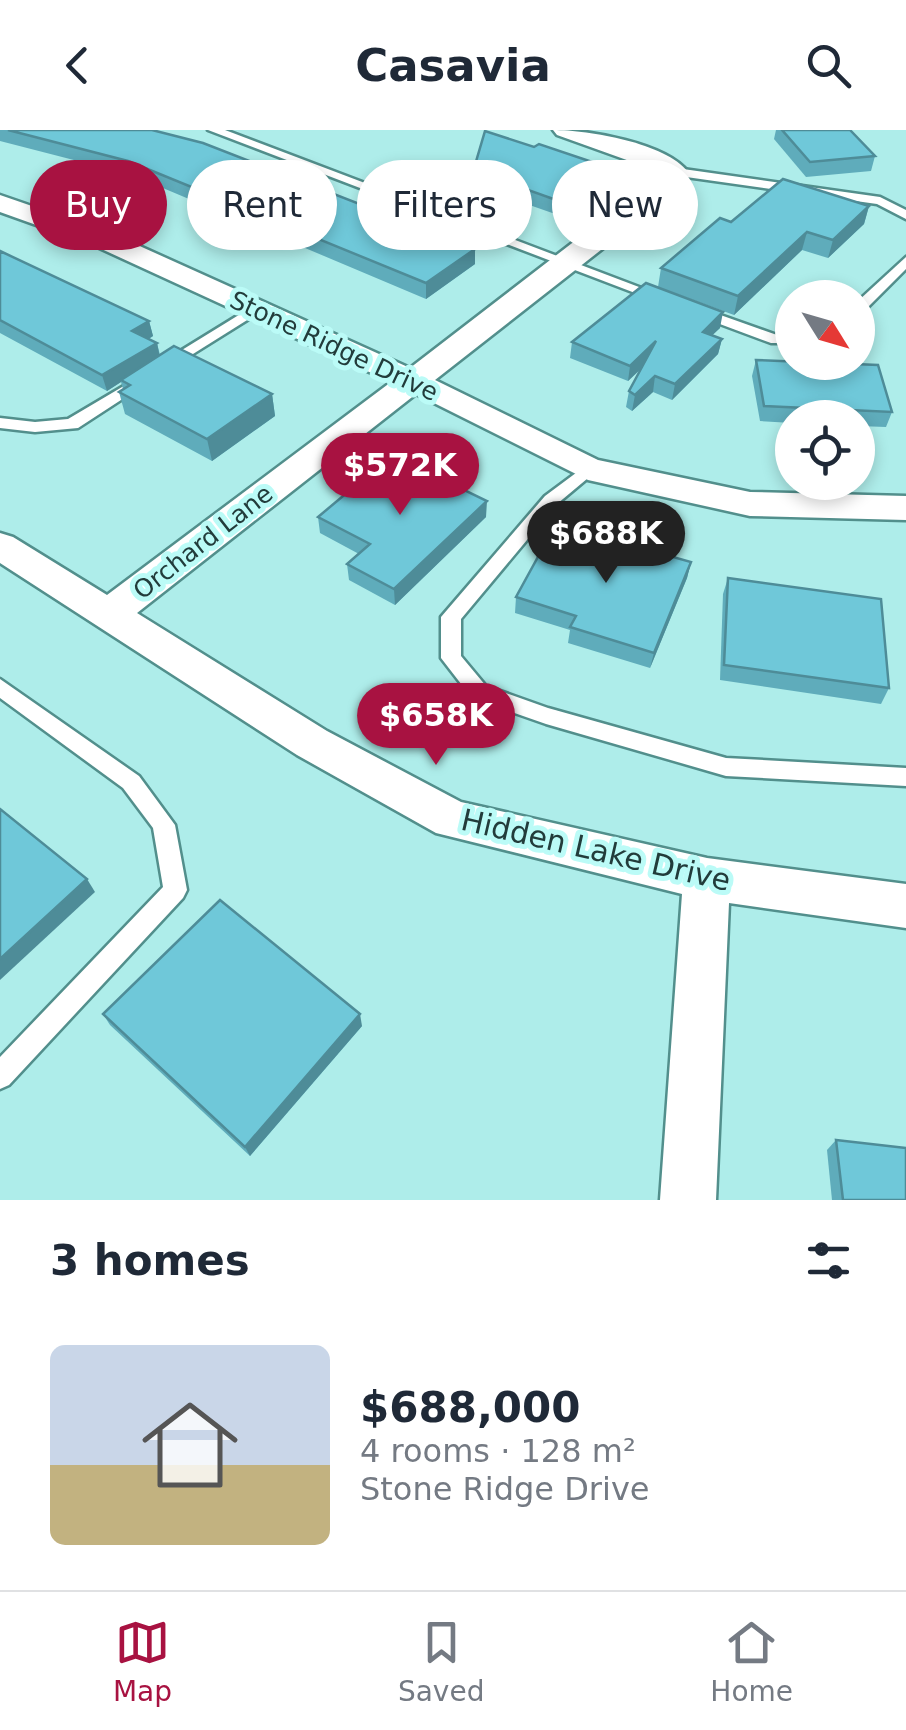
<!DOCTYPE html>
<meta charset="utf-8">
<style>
:root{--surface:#fff;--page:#f6f6f7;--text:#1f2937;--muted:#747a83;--line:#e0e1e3;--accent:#a81241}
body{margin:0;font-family:"DejaVu Sans",sans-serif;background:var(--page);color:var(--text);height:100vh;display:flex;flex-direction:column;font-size:38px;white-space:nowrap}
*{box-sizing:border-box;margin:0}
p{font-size:32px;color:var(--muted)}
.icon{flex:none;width:55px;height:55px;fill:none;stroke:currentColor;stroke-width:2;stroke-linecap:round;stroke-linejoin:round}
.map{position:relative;height:1070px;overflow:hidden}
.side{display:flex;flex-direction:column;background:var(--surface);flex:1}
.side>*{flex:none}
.banner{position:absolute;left:30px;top:30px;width:848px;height:90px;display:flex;gap:20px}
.needle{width:65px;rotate:127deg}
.fabs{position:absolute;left:775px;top:150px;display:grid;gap:20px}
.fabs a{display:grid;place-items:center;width:100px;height:100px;border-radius:50%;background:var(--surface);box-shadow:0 5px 15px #0003;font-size:50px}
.price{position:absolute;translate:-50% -85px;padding:0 22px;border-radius:35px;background:var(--accent);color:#fff;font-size:32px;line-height:65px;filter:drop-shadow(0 2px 5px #0008)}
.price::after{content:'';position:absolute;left:50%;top:60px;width:30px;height:22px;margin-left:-15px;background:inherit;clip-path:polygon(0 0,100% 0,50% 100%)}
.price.selected{background:#222;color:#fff}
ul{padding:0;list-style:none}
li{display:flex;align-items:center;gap:30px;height:250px;padding:0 50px}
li+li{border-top:2px solid var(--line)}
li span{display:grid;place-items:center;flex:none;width:280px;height:200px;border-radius:15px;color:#555}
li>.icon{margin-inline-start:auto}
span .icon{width:120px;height:120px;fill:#fffc;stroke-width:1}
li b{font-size:42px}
h2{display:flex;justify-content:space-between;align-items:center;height:120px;padding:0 50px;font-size:42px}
.tag{padding:0 35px;border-radius:45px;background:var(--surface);box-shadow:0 5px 15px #0003;font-size:35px;line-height:90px}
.tag.selected{background:var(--accent);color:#fff}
header{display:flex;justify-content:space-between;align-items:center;height:130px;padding:0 50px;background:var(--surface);font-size:45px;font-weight:700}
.menu{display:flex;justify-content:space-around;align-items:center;height:140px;border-top:2px solid var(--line);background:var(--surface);font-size:28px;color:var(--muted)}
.menu a{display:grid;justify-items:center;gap:5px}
.menu .selected{color:var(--accent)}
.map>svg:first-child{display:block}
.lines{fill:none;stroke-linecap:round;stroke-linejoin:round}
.lane-casing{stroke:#528f8c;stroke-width:5}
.street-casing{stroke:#528f8c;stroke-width:5}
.lane{fill:#fff;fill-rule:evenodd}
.street{fill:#fff;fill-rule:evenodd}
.wall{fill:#5facbb}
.shaded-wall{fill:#4e8c98}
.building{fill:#6fc8d9;stroke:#4e8c98;stroke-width:2.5}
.labels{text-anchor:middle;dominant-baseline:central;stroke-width:10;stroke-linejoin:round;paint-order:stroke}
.far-street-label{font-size:25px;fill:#223c3b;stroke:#bbfbf7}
.street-label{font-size:30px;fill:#223c3b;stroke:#bbfbf7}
</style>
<header><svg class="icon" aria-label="back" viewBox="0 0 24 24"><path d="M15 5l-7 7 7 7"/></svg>Casavia<svg class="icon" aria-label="search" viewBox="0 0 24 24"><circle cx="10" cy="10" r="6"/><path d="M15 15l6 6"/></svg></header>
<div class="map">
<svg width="906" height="1070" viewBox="0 0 906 1070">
<rect width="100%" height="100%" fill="#aeedea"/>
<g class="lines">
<defs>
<g id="lane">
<polygon points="208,0 225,0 668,168 656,171"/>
<polygon points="676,38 880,67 906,80 906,89 877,74 672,45 672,39"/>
<polygon points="906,127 906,139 863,182 858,183 858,171"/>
<polygon points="255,175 262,179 260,182 169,239 164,241 156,236"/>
<polygon points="698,177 777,205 792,205 792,213 771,213 693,184 693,178"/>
<polygon points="139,247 147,252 144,255 78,298 35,302 0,298 0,288 35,292 68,289"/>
<polygon points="588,334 594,335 594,343 557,374 461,489 461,526 486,556 548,578 726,628 906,638 906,656 726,646 546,594 472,568 441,528 441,487 545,366"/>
<polygon points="0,549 139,646 175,695 187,760 183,768 9,955 0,959 0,927 163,757 153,698 123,658 0,568"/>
</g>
<path id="street" d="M553 0C589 0 666 13 688 42L680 58 435 250 598 330 750 362 906 366V390L750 386 588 350 416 264 137 483 327 601 461 672 707 728 906 754V798L729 773 716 1070H660L682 764 436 703 297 625 0 433V403L13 407 107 465 391 252 95 116 0 82V65L113 104 410 238 663 43 557 5Z"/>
</defs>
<!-- lane casing -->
<use href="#lane" class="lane-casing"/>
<!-- street casing -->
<use href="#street" class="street-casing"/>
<!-- lane -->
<use href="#lane" class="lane"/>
<!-- street -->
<use href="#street" class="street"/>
</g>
<!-- wall -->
<g class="wall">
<polygon points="0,0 152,0 475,134 426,169 132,45 0,11"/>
<polygon points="776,0 850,0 875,26 871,41 806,47 774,9"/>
<polygon points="475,35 606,51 558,85 489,61 489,55 474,50"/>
<polygon points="869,76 864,94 828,128 802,120 734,185 658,157 661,138 731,92"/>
<polygon points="0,121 149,191 153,206 149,209 157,213 160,225 272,264 275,286 212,331 125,284 119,262 123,259 121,252 107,261 0,203"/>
<polygon points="720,198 712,205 722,209 718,224 672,270 653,262 632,281 626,277 629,261 641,239 628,251 570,228 572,212"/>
<polygon points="756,230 892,282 886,297 858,296 858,288 792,288 792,293 760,291 752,246"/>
<polygon points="318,387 486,387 395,475 349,450 347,434 359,424 320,403"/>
<polygon points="691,432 687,448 650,538 568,513 570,500 515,483 516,467"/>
<polygon points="728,448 889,558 881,574 720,550 723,464"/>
<polygon points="103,884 362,896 250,1026 110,895"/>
<polygon points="836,1010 906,1070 832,1070 827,1020"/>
</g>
<!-- shaded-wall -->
<g class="shaded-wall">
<polygon points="607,37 606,51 558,85 559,71"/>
<polygon points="869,76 864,94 828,128 833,110"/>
<polygon points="807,102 802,120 734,185 738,166"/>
<polygon points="475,119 475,134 426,169 426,153"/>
<polygon points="723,182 720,198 700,217 703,202"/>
<polygon points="149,191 153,206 136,216 132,201"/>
<polygon points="722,209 718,224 672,270 675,254"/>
<polygon points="656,211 653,227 628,251 630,236"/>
<polygon points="157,213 160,228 121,250 121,252 107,261 102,245"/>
<polygon points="655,246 653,262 632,281 635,265"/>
<polygon points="272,264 275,286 212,331 207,309"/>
<polygon points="487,371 486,387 395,475 394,459"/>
<polygon points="691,432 687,448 650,538 654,523"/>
<polygon points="87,749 95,762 0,850 0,829"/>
<polygon points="360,884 362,896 250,1026 245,1017"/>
</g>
<!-- building -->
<g class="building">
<polygon points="8,0 152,0 203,13 475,119 426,153 128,31"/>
<polygon points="782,0 850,0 875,26 810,32"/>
<polygon points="485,1 534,17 539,14 607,37 559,71 489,46 495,42 475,35"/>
<polygon points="783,49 869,76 833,110 807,102 738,166 661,138 720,88 731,92"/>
<polygon points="0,121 149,191 132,201 157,213 102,245 0,190"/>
<polygon points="646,153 723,182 703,202 722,209 675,254 655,246 635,265 629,261 656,211 630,236 572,212"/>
<polygon points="174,216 272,264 207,309 119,262 130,255 121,250"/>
<polygon points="756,230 878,235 892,282 764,276"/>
<polygon points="392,325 487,371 394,459 347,434 370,414 318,387"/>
<polygon points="556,394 691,432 654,523 570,497 576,486 516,467"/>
<polygon points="728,448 881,469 889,558 724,535"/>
<polygon points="0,679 87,749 0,829"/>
<polygon points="220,770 360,884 245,1017 103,884"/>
<polygon points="836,1010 906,1018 906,1070 843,1070"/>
</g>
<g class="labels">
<!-- far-street labels -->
<g class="far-street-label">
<text transform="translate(334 216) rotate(25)">Stone Ridge Drive</text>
<text transform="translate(203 412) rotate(-38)">Orchard Lane</text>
</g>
<!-- street labels -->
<g class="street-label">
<text transform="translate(596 720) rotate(13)">Hidden Lake Drive</text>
</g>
</g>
</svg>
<div class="fabs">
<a><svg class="needle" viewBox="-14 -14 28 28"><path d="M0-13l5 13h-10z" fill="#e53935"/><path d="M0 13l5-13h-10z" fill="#747a83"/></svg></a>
<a><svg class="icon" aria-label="locate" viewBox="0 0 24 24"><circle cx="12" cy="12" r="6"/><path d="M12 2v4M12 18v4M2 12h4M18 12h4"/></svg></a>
</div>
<b class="price" style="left:400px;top:388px">$572K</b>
<b class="price selected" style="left:606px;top:456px">$688K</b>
<b class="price" style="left:436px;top:638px">$658K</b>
<div class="banner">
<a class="tag selected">Buy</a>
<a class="tag">Rent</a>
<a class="tag">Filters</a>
<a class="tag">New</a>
</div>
</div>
<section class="side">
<h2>3 homes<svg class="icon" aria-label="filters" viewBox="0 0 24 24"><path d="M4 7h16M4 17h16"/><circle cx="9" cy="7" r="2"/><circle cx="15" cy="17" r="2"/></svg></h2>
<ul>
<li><span style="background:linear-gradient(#c9d6e8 60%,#c2b280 0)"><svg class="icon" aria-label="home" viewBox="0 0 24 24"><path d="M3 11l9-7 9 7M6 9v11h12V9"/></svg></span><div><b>$688,000</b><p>4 rooms · 128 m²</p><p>Stone Ridge Drive</p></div></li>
</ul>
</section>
<nav class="menu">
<a class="selected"><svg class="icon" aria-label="map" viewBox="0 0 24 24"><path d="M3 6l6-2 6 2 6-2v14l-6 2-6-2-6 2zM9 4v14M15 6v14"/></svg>Map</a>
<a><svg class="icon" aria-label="saved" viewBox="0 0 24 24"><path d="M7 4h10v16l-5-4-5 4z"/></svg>Saved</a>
<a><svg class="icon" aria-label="home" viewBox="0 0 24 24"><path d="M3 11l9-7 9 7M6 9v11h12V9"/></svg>Home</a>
</nav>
